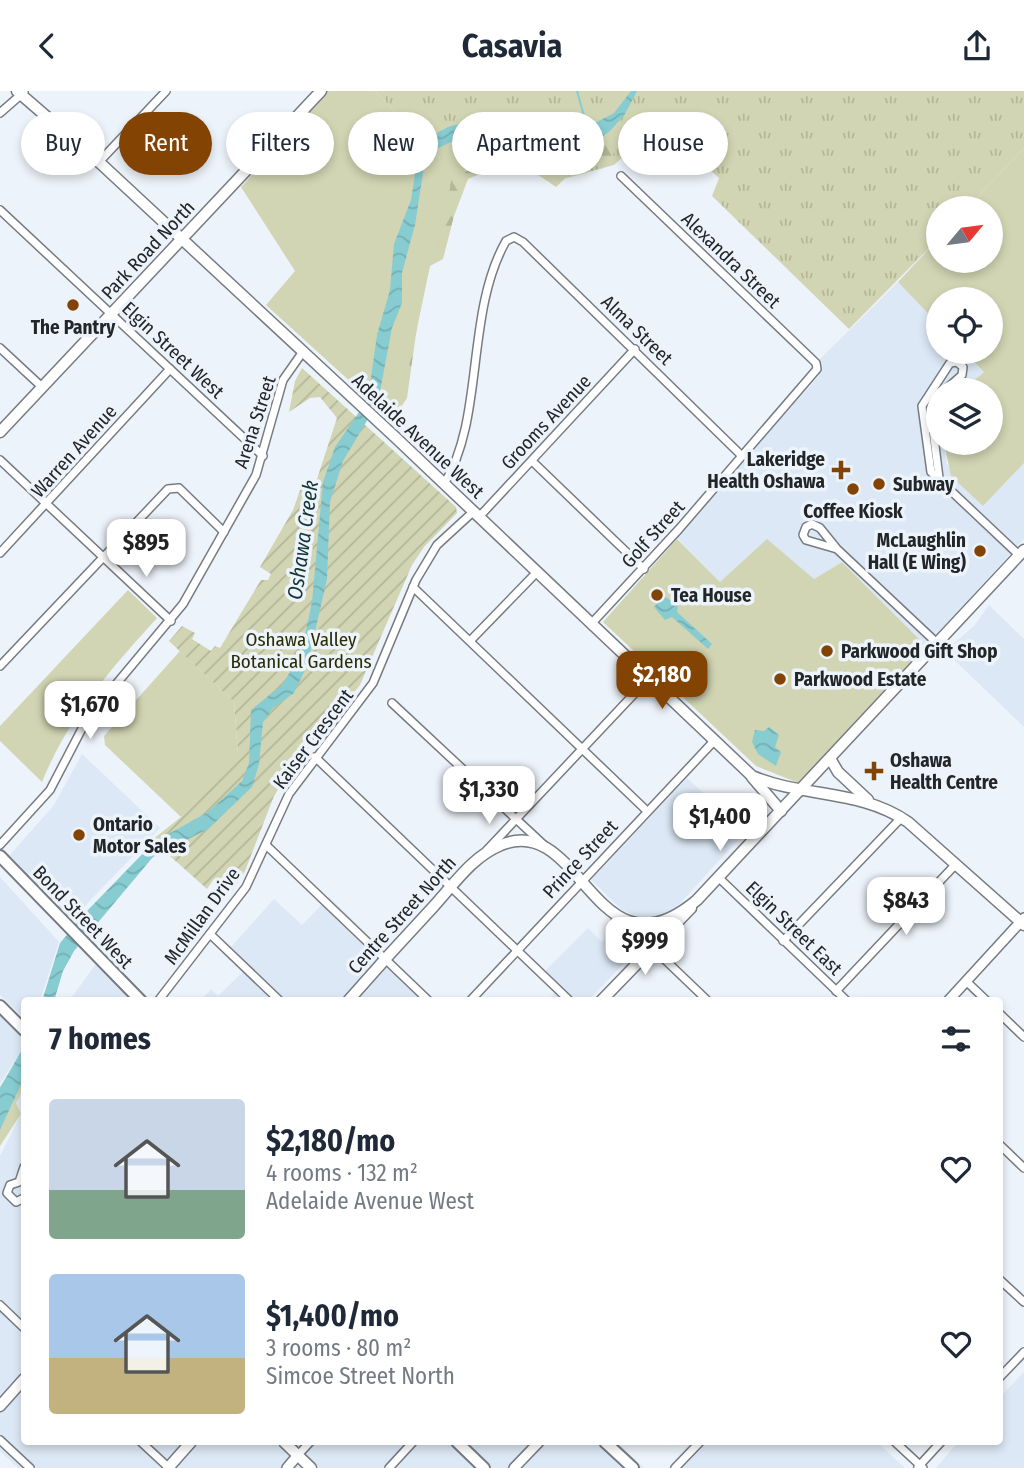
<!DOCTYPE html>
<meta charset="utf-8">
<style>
:root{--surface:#fff;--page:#f6f6f7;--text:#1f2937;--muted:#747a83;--accent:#824303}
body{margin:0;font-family:"Fira Sans Condensed",sans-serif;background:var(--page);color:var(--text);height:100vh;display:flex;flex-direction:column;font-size:26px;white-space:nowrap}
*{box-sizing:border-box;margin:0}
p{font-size:23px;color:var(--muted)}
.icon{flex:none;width:38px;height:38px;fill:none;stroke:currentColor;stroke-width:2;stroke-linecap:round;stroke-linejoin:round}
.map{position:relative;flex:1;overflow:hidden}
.panel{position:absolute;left:21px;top:906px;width:982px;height:448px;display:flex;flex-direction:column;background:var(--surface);border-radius:7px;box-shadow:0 4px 10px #0003}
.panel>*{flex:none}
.banner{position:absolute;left:21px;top:21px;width:984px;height:63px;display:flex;gap:14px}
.needle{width:46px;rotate:61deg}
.tools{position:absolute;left:926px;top:105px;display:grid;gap:14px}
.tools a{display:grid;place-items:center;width:77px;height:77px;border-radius:50%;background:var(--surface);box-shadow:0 4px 10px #0003;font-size:35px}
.price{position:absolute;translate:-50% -60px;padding:0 16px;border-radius:14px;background:#fff;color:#222;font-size:23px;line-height:46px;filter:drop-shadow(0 2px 4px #0008)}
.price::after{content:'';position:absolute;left:50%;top:42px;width:21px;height:16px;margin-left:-10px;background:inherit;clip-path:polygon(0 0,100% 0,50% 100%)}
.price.selected{background:var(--accent);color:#fff}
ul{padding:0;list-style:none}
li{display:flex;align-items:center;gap:21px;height:175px;padding:0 28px}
li span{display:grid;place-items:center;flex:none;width:196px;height:140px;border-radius:7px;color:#555}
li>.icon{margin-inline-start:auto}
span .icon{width:84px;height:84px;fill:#fffc;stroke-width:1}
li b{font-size:30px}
h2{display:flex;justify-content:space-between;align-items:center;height:84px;padding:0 28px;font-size:30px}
.tag{padding:0 24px;border-radius:32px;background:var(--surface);box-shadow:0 4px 10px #0003;font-size:24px;line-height:63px}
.tag.selected{background:var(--accent);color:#fff}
header{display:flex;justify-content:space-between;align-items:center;height:91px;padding:0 28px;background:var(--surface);font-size:32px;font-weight:700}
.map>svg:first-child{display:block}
.built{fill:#dce8f5}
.grass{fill:url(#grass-tufts)}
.forest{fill:url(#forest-firs)}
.park{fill:#d1d5b3}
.garden{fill:url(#garden-furrows)}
.water{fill:url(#water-waves)}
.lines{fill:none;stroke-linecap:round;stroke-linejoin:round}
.stream{stroke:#87ccd1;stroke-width:2}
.minor-casing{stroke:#767c82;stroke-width:10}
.tertiary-casing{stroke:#767c82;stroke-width:12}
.secondary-casing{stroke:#767c82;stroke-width:13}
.primary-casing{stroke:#767c82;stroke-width:14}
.minor{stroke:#fff;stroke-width:7}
.tertiary{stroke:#fff;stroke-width:9}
.secondary{stroke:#fff;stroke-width:10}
.primary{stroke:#fff;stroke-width:10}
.poi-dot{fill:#824303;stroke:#edf3fa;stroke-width:2.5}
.labels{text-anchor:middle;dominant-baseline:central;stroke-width:7;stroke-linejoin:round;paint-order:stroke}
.street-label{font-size:19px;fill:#232628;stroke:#edf3fa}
.poi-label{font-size:19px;font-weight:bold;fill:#232628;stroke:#edf3fa;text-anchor:start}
.park-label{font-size:19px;fill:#292c02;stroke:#edf3fa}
.water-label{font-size:21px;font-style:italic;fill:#123538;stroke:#edf3fa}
</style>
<header><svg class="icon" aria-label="back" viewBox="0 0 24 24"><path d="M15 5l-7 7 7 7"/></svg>Casavia<svg class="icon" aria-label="share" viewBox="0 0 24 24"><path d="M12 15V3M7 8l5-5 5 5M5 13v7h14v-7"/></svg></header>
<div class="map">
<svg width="1024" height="1377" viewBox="0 0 1024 1377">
<defs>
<pattern id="grass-tufts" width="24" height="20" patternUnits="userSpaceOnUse" patternTransform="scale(1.75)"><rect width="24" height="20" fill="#d1d5b3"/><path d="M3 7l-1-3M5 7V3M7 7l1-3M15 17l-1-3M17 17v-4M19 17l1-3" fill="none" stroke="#b3b79a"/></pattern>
<pattern id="forest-firs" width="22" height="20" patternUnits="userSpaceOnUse" patternTransform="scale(1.75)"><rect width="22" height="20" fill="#d1d5b3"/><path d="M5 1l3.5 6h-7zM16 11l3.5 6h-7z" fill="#b3b79a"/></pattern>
<pattern id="garden-furrows" width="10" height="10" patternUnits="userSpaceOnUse" patternTransform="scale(1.75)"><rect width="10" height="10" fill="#d1d5b3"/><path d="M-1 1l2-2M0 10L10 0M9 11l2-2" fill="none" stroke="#b3b79a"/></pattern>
<pattern id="water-waves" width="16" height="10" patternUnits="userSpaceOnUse" patternTransform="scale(1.75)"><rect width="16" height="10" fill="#87ccd1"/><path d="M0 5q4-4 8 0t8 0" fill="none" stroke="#74afb3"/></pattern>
</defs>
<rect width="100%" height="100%" fill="#edf3fa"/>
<!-- built -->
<g class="built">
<polygon points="898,191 938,233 938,261 965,261 984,281 963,299 938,299 938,352 944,352 946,372 983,415 1024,372 1024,448 926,555 842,471 814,488 720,491 675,445 819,285 820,268"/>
<polygon points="989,514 1024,548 1024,636 945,560 974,535"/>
<polygon points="82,663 160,737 72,828 10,764 54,714"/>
<polygon points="687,687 745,741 675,818 648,830 622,819 591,789"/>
<polygon points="0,786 59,851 40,910 24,910 24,927 0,904"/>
<polygon points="329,806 436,910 200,910 211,898 218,905 250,874 231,856 274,808 302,834"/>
<polygon points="619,835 638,857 588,910 547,910 561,895 545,880 588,837 602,851"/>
<polygon points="104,862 151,910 69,910"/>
<polygon points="0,925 24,948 24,955 0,993"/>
<polygon points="24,997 24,1351 617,1351 644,1377 18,1377 0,1360 0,1065 21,1023 16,1012"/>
<polygon points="1024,1281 1024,1377 936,1377 958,1351 999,1351 999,1307"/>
<polygon points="691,1351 877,1351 905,1377 668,1377"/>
</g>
<!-- grass -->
<polygon class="grass" points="375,0 1024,0 1024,57 967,117 938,117 938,148 849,238 712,105 719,87 660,33 614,74 567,87 509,71 452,79"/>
<!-- forest -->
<path class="forest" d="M617 39 613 66 606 75 598 70 577 76 556 96C515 68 512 68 468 88L454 125 443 168 430 175 421 207 407 307 399 319 443 56 466 43 569 54Z"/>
<!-- park -->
<g class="park">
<polygon points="327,0 375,0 440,67 443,56 466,43 504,37 524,48 451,89 446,127 430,175 397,333 266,214 295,180 241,96"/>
<polygon points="1024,57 1024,372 983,415 951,385 944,352 990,352 990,299 963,299 984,281 965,261 990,261 990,208 938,208 938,233 898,191 938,148 938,170 990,170 990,117 967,117"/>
<polygon points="677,448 720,491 767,448 814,488 842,471 926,555 801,693 756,675 603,531"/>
<path d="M128 499 157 527C110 579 69 625 42 691L0 650V635Z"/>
<polygon points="180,560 234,611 238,662 181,726 105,654 104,645"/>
<polygon points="24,959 24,997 16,1012 21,1023 0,1055 0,996"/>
</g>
<!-- garden -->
<polygon class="garden" points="302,277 456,416 457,422 424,456 412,474 360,594 292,677 274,705 245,780 232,800 214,788 207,798 152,749 181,726 238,661 234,611 169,550 182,535 195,542 192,548 211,560 215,555 220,557 261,489 268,489 271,483 260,476 293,419 303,391 315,394 337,327 320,306 310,307 289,321 295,290"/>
<!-- water -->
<g class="water">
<polygon points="631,0 637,0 625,23 611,39 592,54 576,62 549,64 501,46 474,40 426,63 415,134 402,182 402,212 392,237 378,311 343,370 330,411 327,488 307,575 294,602 273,617 263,631 259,673 252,696 208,738 153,766 74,860 63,880 54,910 42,910 60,852 88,819 154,751 208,721 242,690 249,672 251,619 282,594 301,563 312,511 323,391 335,356 368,308 377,244 390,199 394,153 411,109 419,58 426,48 448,36 482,27 507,27 534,40 572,44 614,22"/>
<polygon points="664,505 678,514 677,521 712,553 708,558 672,526 665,529 654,516"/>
<polygon points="769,636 779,644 775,656 781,661 776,675 758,663 752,651 755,639 764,640"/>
<polygon points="24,955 24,987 0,1039 0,997"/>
</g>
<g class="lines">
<!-- stream -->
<polyline class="stream" points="577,0 588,39"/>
<defs>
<g id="minor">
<polyline points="0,22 24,1"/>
<polyline points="99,71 166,0"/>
<polyline points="0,119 263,365"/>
<polyline points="0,257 42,296"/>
<polyline points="945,299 962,284 963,276 957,271 950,272 922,315 931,381 1019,464"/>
<polyline points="938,307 931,322 939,387"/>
<polyline points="0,369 171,530"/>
<polyline points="532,370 644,478"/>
<path d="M444 393C485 327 465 222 506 150L514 146 523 151 742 365"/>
<polyline points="479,426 635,258"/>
<polyline points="837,458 806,449 803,444 806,436 812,433 820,437 837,458 938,553"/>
<polyline points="0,462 170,278"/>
<polyline points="413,496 647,720"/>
<polyline points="592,532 679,438 817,278 816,272 621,85"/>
<polyline points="471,549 537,481"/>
<polyline points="0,575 168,398 179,397 224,441"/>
<polyline points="392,612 545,755"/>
<polyline points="315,666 570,910"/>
<polyline points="0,754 50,699 87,628 183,513 256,384 283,289 302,262"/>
<polyline points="266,754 429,910"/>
<polyline points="487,759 650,586"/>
<polyline points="718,786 847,910"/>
<polyline points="210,843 280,910"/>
<polyline points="783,850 901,727"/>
<polyline points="650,860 660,864 708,910"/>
<polyline points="967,891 987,910"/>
<polyline points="836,900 956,773"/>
<polyline points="158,910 246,796 289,703 373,592 416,489 437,454 474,420"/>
<polyline points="470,910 715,649"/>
<polyline points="999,922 1024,946"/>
<polyline points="999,1053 1024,1077"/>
<polyline points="24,1076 19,1091 10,1094 7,1102 16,1111 24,1107"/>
<polyline points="999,1188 1024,1211"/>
<polyline points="0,1214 24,1237"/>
<polyline points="999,1287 1024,1261"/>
<polyline points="0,1349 30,1377"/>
<polyline points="141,1351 168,1376"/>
<polyline points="895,1351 923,1377"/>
<polyline points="298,1364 310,1351"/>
<polyline points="918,1376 941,1351"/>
<polyline points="389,1377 413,1351"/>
<polyline points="675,1377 700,1351"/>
</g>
<g id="tertiary">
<polyline points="948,910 1024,827"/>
<polyline points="287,1377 298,1364"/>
<polyline points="514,1377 539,1351"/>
</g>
<g id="secondary">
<path d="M17 0 99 71 395 346 752 685C804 707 860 698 908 731L1024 834"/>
<polyline points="0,341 321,0"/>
<polyline points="831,669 838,681 868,709"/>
<polyline points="752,686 781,720"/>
<polyline points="617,829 650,860"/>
<path d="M348 910C376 878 405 846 434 815 454 793 473 765 501 754 582 720 595 895 697 809L1024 459"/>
<polyline points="601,910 691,817"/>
<polyline points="0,1315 24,1288"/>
<polyline points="284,1351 311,1377"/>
<polyline points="168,1377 191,1351"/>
</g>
<g id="primary">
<polyline points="0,765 141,910"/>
<polyline points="0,915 24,939"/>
<polyline points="457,1351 484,1377"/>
<polyline points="605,1351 633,1377"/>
</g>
</defs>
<!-- minor casing -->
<use href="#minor" class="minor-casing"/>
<!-- tertiary casing -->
<use href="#tertiary" class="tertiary-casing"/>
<!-- secondary casing -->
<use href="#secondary" class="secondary-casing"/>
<!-- primary casing -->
<use href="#primary" class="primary-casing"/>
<!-- minor -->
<use href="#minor" class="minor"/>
<!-- tertiary -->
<use href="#tertiary" class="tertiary"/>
<!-- secondary -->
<use href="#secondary" class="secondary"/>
<!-- primary -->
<use href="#primary" class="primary"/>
</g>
<!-- markers -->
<g class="poi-dot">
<circle cx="73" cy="214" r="7"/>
<path d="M837.5 368.5h7v7h7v7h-7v7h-7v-7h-7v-7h7z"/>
<circle cx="879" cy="393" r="7"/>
<circle cx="853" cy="398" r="7"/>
<circle cx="980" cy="460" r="7"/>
<circle cx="657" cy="504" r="7"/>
<circle cx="827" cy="560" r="7"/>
<circle cx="780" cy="588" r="7"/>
<path d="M870.5 669.5h7v7h7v7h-7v7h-7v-7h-7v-7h7z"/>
<circle cx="79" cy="744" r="7"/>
</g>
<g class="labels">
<!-- street labels -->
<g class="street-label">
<text transform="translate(148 159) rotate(-47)">Park Road North</text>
<text transform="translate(731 169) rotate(44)">Alexandra Street</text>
<text transform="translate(637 239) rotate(44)">Alma Street</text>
<text transform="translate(173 259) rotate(43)">Elgin Street West</text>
<text transform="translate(255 331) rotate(-72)">Arena Street</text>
<text transform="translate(546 331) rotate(-47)">Grooms Avenue</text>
<text transform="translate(418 345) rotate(43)">Adelaide Avenue West</text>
<text transform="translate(74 360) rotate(-48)">Warren Avenue</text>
<text transform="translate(653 443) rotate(-48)">Golf Street</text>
<text transform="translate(313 648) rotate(-53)">Kaiser Crescent</text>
<text transform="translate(580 768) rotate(-47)">Prince Street</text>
<text transform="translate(402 824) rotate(-48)">Centre Street North</text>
<text transform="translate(202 825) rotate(-54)">McMillan Drive</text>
<text transform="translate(83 826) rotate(46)">Bond Street West</text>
<text transform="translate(794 837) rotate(44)">Elgin Street East</text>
</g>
<!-- poi labels -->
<g class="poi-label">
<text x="73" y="236" text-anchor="middle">The Pantry</text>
<text x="825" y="368" text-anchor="end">Lakeridge<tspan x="825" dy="22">Health Oshawa</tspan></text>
<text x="893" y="393">Subway</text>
<text x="853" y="420" text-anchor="middle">Coffee Kiosk</text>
<text x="966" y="449" text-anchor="end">McLaughlin<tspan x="966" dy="22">Hall (E Wing)</tspan></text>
<text x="671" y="504">Tea House</text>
<text x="841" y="560">Parkwood Gift Shop</text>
<text x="794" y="588">Parkwood Estate</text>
<text x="890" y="669">Oshawa<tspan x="890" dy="22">Health Centre</tspan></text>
<text x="93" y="733">Ontario<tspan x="93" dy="22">Motor Sales</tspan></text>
</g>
<!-- park labels -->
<g class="park-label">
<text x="301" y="548">Oshawa Valley<tspan x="301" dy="22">Botanical Gardens</tspan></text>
</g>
<!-- water labels -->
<g class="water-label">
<text transform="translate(303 449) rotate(-82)">Oshawa Creek</text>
</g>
</g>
</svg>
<div class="tools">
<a><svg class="needle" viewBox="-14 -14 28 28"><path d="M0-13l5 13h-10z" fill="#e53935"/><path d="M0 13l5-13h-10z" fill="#747a83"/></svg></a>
<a><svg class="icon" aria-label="locate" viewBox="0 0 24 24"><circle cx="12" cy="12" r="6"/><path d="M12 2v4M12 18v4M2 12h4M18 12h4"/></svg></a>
<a><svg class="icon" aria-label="layers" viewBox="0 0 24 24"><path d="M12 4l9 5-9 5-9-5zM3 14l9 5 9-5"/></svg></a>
</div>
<b class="price" style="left:146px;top:488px">$895</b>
<b class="price selected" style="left:662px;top:620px">$2,180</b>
<b class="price" style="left:90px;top:650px">$1,670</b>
<b class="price" style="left:489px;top:735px">$1,330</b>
<b class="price" style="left:720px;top:762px">$1,400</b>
<b class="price" style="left:906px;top:846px">$843</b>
<b class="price" style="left:645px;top:886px">$999</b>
<div class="banner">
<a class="tag">Buy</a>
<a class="tag selected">Rent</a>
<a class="tag">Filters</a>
<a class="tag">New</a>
<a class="tag">Apartment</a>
<a class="tag">House</a>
</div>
<section class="panel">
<h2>7 homes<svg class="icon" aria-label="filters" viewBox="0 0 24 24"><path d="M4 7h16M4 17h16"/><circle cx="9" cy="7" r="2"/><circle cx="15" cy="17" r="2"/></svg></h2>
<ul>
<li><span style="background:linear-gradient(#c9d6e8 65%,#7fa58c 0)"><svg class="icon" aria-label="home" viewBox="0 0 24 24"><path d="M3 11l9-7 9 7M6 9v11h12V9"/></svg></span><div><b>$2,180/mo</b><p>4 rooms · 132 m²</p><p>Adelaide Avenue West</p></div><svg class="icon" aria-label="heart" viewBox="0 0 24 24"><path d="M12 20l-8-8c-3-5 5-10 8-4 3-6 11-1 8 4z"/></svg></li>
<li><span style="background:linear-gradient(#a9c7e8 60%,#c2b280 0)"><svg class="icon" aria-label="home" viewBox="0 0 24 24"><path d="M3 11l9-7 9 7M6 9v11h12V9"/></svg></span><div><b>$1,400/mo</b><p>3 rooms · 80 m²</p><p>Simcoe Street North</p></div><svg class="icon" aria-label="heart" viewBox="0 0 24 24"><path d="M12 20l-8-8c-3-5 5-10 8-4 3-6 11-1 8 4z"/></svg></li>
</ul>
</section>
</div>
